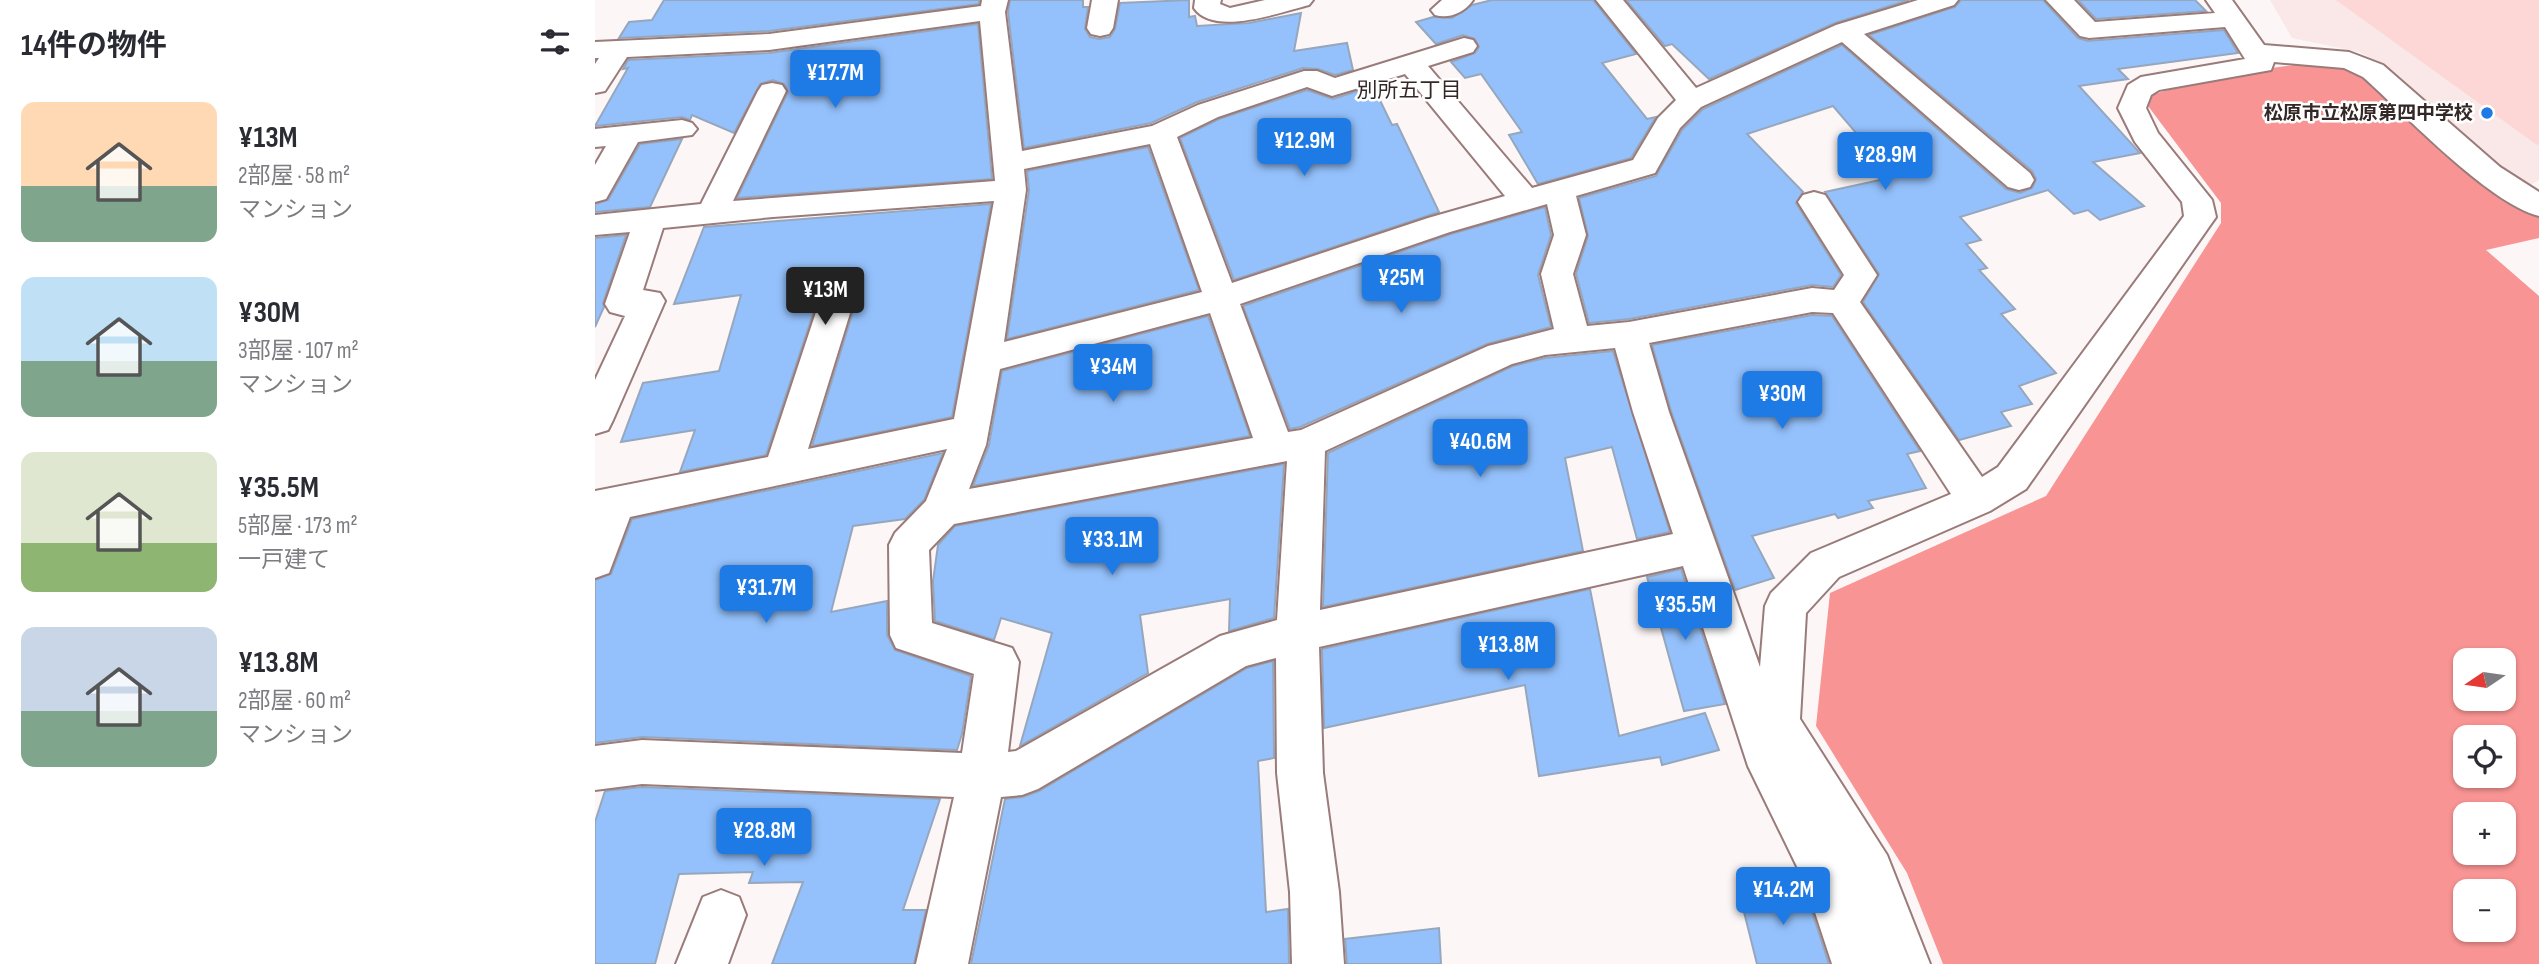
<!DOCTYPE html>
<html lang="ja">
<meta charset="utf-8">
<style>
:root{--surface:#fff;--page:#f2f2f3;--text:#2b2b33;--muted:#7c7c81;--accent:#1e7ae4}
body{margin:0;font-family:"Sofia Sans Condensed","Noto Sans JP",sans-serif;background:var(--page);color:var(--text);height:100vh;display:flex;flex-direction:column;font-size:26px;white-space:nowrap}
*{box-sizing:border-box;margin:0}
p{font-size:23px;color:var(--muted)}
.icon{flex:none;width:38px;height:38px;fill:none;stroke:currentColor;stroke-width:2;stroke-linecap:round;stroke-linejoin:round}
.map{position:relative;flex:1;overflow:hidden}
.details{display:flex;flex-direction:column;background:var(--surface);width:595px}
.details>*{flex:none}
.needle{width:46px;rotate:257deg}
.fabs{position:absolute;left:1858px;top:648px;display:grid;gap:14px}
.fabs a{display:grid;place-items:center;width:63px;height:63px;border-radius:14px;background:var(--surface);box-shadow:0 2px 5px #0004;font-size:35px}
.price{position:absolute;translate:-50% -60px;padding:0 16px;border-radius:7px;background:var(--accent);color:#fff;font-size:23px;line-height:46px;filter:drop-shadow(0 2px 4px #0008)}
.price::after{content:'';position:absolute;left:50%;top:42px;width:21px;height:16px;margin-left:-10px;background:inherit;clip-path:polygon(0 0,100% 0,50% 100%)}
.price.current{background:#222;color:#fff}
ul{padding:0;list-style:none}
li{display:flex;align-items:center;gap:21px;height:175px;padding:0 21px}
li span{display:grid;place-items:center;flex:none;width:196px;height:140px;border-radius:14px;color:#555}
li>.icon{margin-inline-start:auto}
span .icon{width:84px;height:84px;fill:#fffc;stroke-width:1}
li b{font-size:30px}
h2{display:flex;justify-content:space-between;align-items:center;height:84px;padding:0 21px;font-size:30px}
main{display:flex;flex:1;min-height:0}
.map>svg:first-child{display:block}
.built{fill:#f9e8e7}
.green{fill:#fdd7d5}
.water{fill:#f89493;fill-rule:evenodd}
.building{fill:#94c1fc;stroke:#96a7bd;stroke-width:2}
.lines{fill:none;stroke-linecap:round;stroke-linejoin:round}
.minor-casing{stroke:#997b7a;stroke-width:4}
.minor{fill:#fff;fill-rule:evenodd}
.poi-dot{fill:#1e7ae4;stroke:#fff;stroke-width:2.5}
.labels{text-anchor:middle;dominant-baseline:central;stroke-width:5;stroke-linejoin:round;paint-order:stroke}
.far-poi-label{font-size:19px;font-weight:bold;fill:#342827;stroke:#fff;text-anchor:end}
.far-neighbourhood-label{font-size:21px;fill:#342827;stroke:#fff}
</style>
<main>
<section class="details">
<h2>14件の物件<svg class="icon" aria-label="filters" viewBox="0 0 24 24"><path d="M4 7h16M4 17h16"/><circle cx="9" cy="7" r="2"/><circle cx="15" cy="17" r="2"/></svg></h2>
<ul>
<li><span style="background:linear-gradient(#ffd9b3 60%,#7fa58c 0)"><svg class="icon" aria-label="home" viewBox="0 0 24 24"><path d="M3 11l9-7 9 7M6 9v11h12V9"/></svg></span><div><b>¥13M</b><p>2部屋 · 58 m²</p><p>マンション</p></div></li>
<li><span style="background:linear-gradient(#bfe0f5 60%,#7fa58c 0)"><svg class="icon" aria-label="home" viewBox="0 0 24 24"><path d="M3 11l9-7 9 7M6 9v11h12V9"/></svg></span><div><b>¥30M</b><p>3部屋 · 107 m²</p><p>マンション</p></div></li>
<li><span style="background:linear-gradient(#dfe7d0 65%,#8fb573 0)"><svg class="icon" aria-label="home" viewBox="0 0 24 24"><path d="M3 11l9-7 9 7M6 9v11h12V9"/></svg></span><div><b>¥35.5M</b><p>5部屋 · 173 m²</p><p>一戸建て</p></div></li>
<li><span style="background:linear-gradient(#c9d6e8 60%,#7fa58c 0)"><svg class="icon" aria-label="home" viewBox="0 0 24 24"><path d="M3 11l9-7 9 7M6 9v11h12V9"/></svg></span><div><b>¥13.8M</b><p>2部屋 · 60 m²</p><p>マンション</p></div></li>
</ul>
</section>
<div class="map">
<svg width="1944" height="964" viewBox="0 0 1944 964">
<rect width="100%" height="100%" fill="#fdf6f6"/>
<!-- built -->
<polygon class="built" points="1675,0 1944,0 1944,180 1935,185 1907,169 1866,137 1787,64 1764,52 1697,38"/>
<!-- green -->
<polygon class="green" points="1741,0 1944,0 1944,144 1942,145"/>
<!-- water -->
<path class="water" d="M1729 62 1752 68 1769 76 1886 179 1944 217V238L1891 250 1944 296V964H1348L1312 873 1221 726 1235 593 1451 496 1626 223V203L1547 98C1605 79 1669 67 1729 62ZM1871 660H1909V698H1871ZM1871 737H1909V775H1871ZM1871 814H1909V852H1871ZM1871 891H1909V929H1871Z"/>
<!-- building -->
<g class="building">
<polygon points="69,0 384,0 384,4 174,31 24,38 34,22 57,20"/>
<polygon points="415,0 488,0 488,7 493,7 490,29 495,37 504,39 515,37 520,29 525,3 594,0 594,17 600,16 602,26 654,23 706,13 699,51 752,43 758,70 740,75 723,69 708,68 602,102 556,123 429,148 413,12"/>
<polygon points="897,0 998,0 1041,54 1007,63 1052,119 1061,117 1036,158 943,184 914,135 927,132 886,74 870,78 856,62 880,53 884,47 880,39 868,35 841,44 821,22 838,17 857,18 877,5"/>
<polygon points="1031,0 1314,0 1240,23 1114,79 1077,44 1070,46"/>
<polygon points="1366,0 1448,0 1483,38 1493,41 1629,30 1643,53 1523,69 1533,79 1484,86 1545,153 1498,162 1549,206 1505,220 1493,210 1479,214 1453,190 1365,217 1386,240 1371,244 1392,268 1384,270 1420,309 1406,314 1461,373 1424,386 1437,404 1406,412 1416,426 1364,440 1268,302 1284,274 1230,192 1299,177 1238,106 1152,134 1208,192 1201,203 1246,275 1238,287 1217,285 1034,319 994,323 981,274 993,236 984,198 1061,176 1087,130 1108,109 1247,45 1411,189 1425,193 1437,188 1441,179 1437,171 1274,35 1360,7"/>
<polygon points="1483,0 1600,0 1611,11 1501,19"/>
<polygon points="383,24 397,179 142,198 193,92 189,84 178,80 165,84 139,133 97,115 95,120 87,117 0,126 33,68 28,69 33,60 174,53"/>
<polygon points="778,86 797,125 802,124 844,212 639,280 585,138 624,119 712,90 738,99"/>
<polygon points="87,139 55,207 0,212 0,204 13,200 45,144"/>
<polygon points="553,147 604,290 412,339 434,190 432,171"/>
<polygon points="396,204 357,417 217,446 262,298 256,287 242,283 230,287 224,296 171,455 85,472 100,430 26,442 48,383 124,371 146,295 79,304 109,227"/>
<polygon points="950,207 956,235 943,275 956,327 892,344 705,427 695,429 648,306 856,234"/>
<polygon points="31,235 8,303 9,307 0,327 0,238"/>
<polygon points="1217,315 1237,316 1325,451 1312,454 1331,488 1273,501 1278,508 1243,518 1240,514 1157,536 1179,578 1140,590 1076,411 1057,345"/>
<polygon points="613,316 655,436 378,486 394,445 407,371"/>
<polygon points="1018,351 1075,532 1042,539 1017,447 970,458 988,551 728,607 733,453 918,366 950,358"/>
<polygon points="348,453 329,500 310,519 258,526 236,612 292,601 292,635 300,650 376,676 367,734 362,750 47,737 0,743 0,580 16,574 37,519"/>
<polygon points="689,464 679,618 634,631 635,599 545,615 553,673 425,746 457,633 406,618 399,640 340,621 338,581 343,545 360,526"/>
<polygon points="1086,569 1130,704 1089,711 1052,577"/>
<polygon points="995,589 1024,736 1110,713 1124,750 1067,765 1065,757 944,776 930,685 729,728 727,649"/>
<polygon points="678,661 679,758 663,761 671,912 693,909 694,964 376,964 410,799 428,797 444,791 652,668"/>
<polygon points="47,787 345,799 308,910 331,910 319,964 177,964 208,882 154,883 158,872 84,874 60,964 0,964 0,822 10,791"/>
<polygon points="1208,884 1234,964 1162,964 1145,896"/>
<polygon points="844,928 846,964 752,964 750,939"/>
</g>
<g class="lines">
<defs>
<g id="minor">
<path d="M387 0H413L410 12 427 151 557 126 603 105 709 71H722L740 78 869 38 878 40 882 46 878 52 833 66 937 188 1038 160 1063 118 1081 100 1001 0H1028L1101 88 1241 25 1323 0H1363L1359 5 1269 34 1435 173 1439 180 1435 187 1424 190 1413 187 1247 42 1106 107 1085 128 1060 173 981 196 991 235 978 274 992 326 1034 322 1217 288 1239 290 1249 275 1203 202 1208 195 1219 192 1230 195 1282 275 1265 302 1387 477 1403 467 1589 216 1587 202 1540 142 1523 108 1533 85 1546 77 1650 59 1630 27 1494 38 1485 36 1451 0H1479L1500 22 1620 13 1611 0H1637L1669 45 1754 52 1788 65 1905 167 1944 192V216C1893 203 1810 114 1768 77L1749 68 1679 62 1676 70 1564 90 1556 95 1551 108 1563 133 1617 200 1621 217 1616 224 1431 489 1395 511 1244 577 1211 613 1205 719 1292 855 1335 964H1237L1211 885 1153 766 1088 566 724 647 728 773 744 892 749 964H697L695 892 682 773 681 658 651 666 443 789 427 795 406 797 373 964H321L359 797 47 784 0 790V746L47 740 367 753 379 674 301 648 295 635 294 545 300 533 331 501 352 449 35 517 14 573 0 578V491L173 457 226 297 231 289 243 285 255 289 260 297 213 449 359 419 399 201 178 217 68 228 48 290 65 293 70 301 18 420 13 430 0 434V380L30 316 15 312 10 304 35 232 0 235V215L106 204 163 91 167 85 177 83 187 85 191 91 138 201 400 181 385 21 174 50 32 57 10 91 0 93V64L4 58H0V42L174 34 386 6ZM810 74 910 196 833 218 637 283 582 137 623 117 712 87 737 96ZM555 144 607 292 409 342 431 190 429 169ZM952 204 959 235 946 274 959 329 893 346 706 430 693 432 645 304 855 232ZM1217 312 1238 313 1356 494 1216 553 1176 593 1170 606 1165 667 1074 412 1054 343ZM615 313 658 438 374 489 391 445 405 369ZM1020 348 1038 412 1078 534 725 610 730 451 917 364 950 355ZM692 461 682 620 625 636 421 751 413 752 424 662 417 648 337 623 334 550 359 524Z"/>
<polygon points="497,0 523,0 518,28 514,34 505,36 496,34 492,28"/>
<path d="M600 0H626L625 4 635 8 670 0H718L714 5C686 12 619 37 599 8Z"/>
<path d="M847 0H878C869 13 854 19 840 15L836 10Z"/>
<polygon points="87,120 97,123 102,129 97,135 43,142 11,199 0,202 0,165 11,146 0,147 0,129"/>
<polygon points="126,890 144,897 151,915 133,964 81,964 108,897"/>
</g>
</defs>
<!-- minor casing -->
<use href="#minor" class="minor-casing"/>
<!-- minor -->
<use href="#minor" class="minor"/>
</g>
<!-- markers -->
<circle class="poi-dot" cx="1892" cy="113" r="7"/>
<g class="labels">
<!-- far-poi labels -->
<g class="far-poi-label">
<text x="1878" y="113">松原市立松原第四中学校</text>
</g>
<!-- far-neighbourhood labels -->
<g class="far-neighbourhood-label">
<text x="814" y="90">別所五丁目</text>
</g>
</g>
</svg>
<div class="fabs">
<a><svg class="needle" viewBox="-14 -14 28 28"><path d="M0-13l5 13h-10z" fill="#e53935"/><path d="M0 13l5-13h-10z" fill="#7c7c81"/></svg></a>
<a><svg class="icon" aria-label="locate" viewBox="0 0 24 24"><circle cx="12" cy="12" r="6"/><path d="M12 2v4M12 18v4M2 12h4M18 12h4"/></svg></a>
<a>+</a>
<a>−</a>
</div>
<b class="price" style="left:240px;top:110px">¥17.7M</b>
<b class="price" style="left:709px;top:178px">¥12.9M</b>
<b class="price" style="left:1290px;top:192px">¥28.9M</b>
<b class="price" style="left:806px;top:315px">¥25M</b>
<b class="price current" style="left:230px;top:327px">¥13M</b>
<b class="price" style="left:518px;top:404px">¥34M</b>
<b class="price" style="left:1187px;top:431px">¥30M</b>
<b class="price" style="left:885px;top:479px">¥40.6M</b>
<b class="price" style="left:517px;top:577px">¥33.1M</b>
<b class="price" style="left:171px;top:625px">¥31.7M</b>
<b class="price" style="left:1090px;top:642px">¥35.5M</b>
<b class="price" style="left:913px;top:682px">¥13.8M</b>
<b class="price" style="left:169px;top:868px">¥28.8M</b>
<b class="price" style="left:1188px;top:927px">¥14.2M</b>
</div>
</main>
